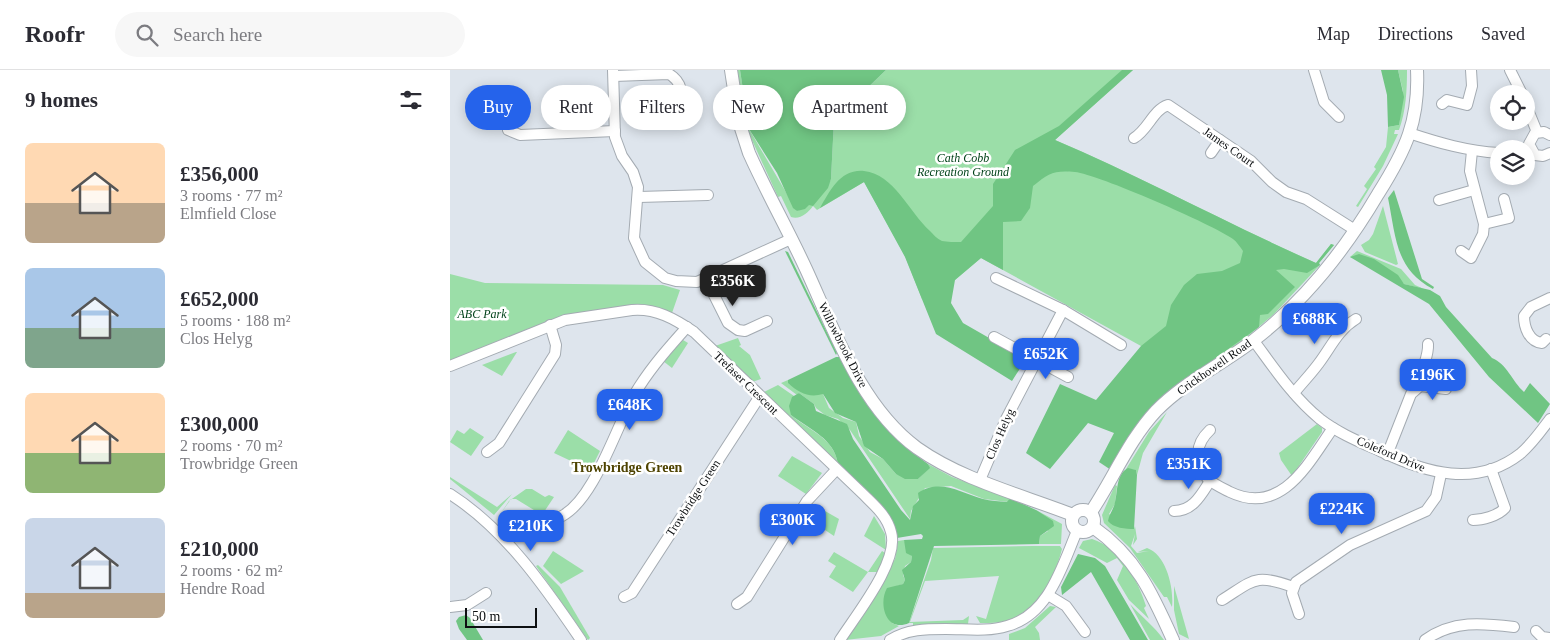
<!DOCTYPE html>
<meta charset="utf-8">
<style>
:root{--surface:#fff;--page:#f7f7f7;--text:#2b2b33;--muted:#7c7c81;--line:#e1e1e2;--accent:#2563eb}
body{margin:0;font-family:"Times New Roman",serif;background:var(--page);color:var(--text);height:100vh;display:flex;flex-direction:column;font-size:19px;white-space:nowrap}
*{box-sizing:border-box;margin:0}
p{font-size:16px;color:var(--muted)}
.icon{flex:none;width:28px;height:28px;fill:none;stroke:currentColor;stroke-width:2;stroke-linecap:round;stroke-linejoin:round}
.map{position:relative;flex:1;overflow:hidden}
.details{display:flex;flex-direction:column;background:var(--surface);width:450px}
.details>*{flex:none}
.banner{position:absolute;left:15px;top:15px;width:475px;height:45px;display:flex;gap:10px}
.fabs{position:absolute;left:1040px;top:15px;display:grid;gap:10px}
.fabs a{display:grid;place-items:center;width:45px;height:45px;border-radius:50%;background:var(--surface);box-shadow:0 2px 12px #0003;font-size:25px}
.scale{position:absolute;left:15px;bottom:12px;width:72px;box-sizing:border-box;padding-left:5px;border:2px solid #0d1012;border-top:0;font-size:14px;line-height:18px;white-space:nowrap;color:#0d1012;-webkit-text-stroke:4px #fff;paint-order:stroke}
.price{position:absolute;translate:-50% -42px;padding:0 11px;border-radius:10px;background:var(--accent);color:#fff;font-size:16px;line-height:32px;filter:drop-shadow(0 1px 2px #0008)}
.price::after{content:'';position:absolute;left:50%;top:30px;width:15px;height:11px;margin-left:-8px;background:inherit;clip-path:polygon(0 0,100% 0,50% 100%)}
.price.active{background:#222;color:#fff}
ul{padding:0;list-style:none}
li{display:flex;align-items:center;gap:15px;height:125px;padding:0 25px}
li span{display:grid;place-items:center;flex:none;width:140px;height:100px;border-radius:8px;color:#555}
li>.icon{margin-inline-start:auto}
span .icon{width:60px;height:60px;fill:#fffc;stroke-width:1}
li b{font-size:21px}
h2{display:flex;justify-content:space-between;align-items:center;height:60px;padding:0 25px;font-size:21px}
.tag{padding:0 18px;border-radius:22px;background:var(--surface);box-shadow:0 2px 12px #0003;font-size:18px;line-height:45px}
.tag.active{background:var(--accent);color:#fff}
header{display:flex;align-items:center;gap:30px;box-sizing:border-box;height:70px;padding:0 25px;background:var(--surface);border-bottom:1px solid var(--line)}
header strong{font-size:24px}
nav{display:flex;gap:28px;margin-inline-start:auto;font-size:18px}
.search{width:350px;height:45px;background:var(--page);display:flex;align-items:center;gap:12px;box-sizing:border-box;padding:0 18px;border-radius:28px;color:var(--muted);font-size:19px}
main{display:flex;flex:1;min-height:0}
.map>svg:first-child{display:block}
.green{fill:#9bdea8}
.forest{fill:#70c583}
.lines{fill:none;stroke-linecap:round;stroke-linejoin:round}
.minor-casing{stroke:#a4abb2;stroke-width:12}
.tertiary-casing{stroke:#a4abb2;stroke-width:14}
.minor{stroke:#fff;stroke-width:10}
.tertiary{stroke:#fff;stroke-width:12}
.labels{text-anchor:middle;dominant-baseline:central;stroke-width:5;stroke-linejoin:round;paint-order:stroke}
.street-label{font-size:12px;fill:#0d1012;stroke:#fff}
.park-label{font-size:12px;font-style:italic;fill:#004219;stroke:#fff}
.neighbourhood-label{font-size:14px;font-weight:bold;fill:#4e4300;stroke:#fff}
</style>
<header>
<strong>Roofr</strong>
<div class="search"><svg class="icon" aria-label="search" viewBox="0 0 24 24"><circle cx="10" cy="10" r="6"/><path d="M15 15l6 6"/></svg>Search here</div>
<nav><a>Map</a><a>Directions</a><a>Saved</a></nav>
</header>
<main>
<section class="details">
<h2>9 homes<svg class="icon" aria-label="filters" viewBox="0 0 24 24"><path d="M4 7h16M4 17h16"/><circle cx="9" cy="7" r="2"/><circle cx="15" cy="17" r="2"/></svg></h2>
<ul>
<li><span style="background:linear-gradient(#ffd9b3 60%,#b9a48a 0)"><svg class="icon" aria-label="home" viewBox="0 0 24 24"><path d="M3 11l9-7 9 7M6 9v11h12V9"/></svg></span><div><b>£356,000</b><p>3 rooms · 77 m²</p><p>Elmfield Close</p></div></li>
<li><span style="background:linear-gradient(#a9c7e8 60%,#7fa58c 0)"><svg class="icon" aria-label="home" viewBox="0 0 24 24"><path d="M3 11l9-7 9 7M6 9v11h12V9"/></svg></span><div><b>£652,000</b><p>5 rooms · 188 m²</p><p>Clos Helyg</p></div></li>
<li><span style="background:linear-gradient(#ffd9b3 60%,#8fb573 0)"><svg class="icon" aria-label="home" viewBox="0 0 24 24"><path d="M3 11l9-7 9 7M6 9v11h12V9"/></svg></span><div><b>£300,000</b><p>2 rooms · 70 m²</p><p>Trowbridge Green</p></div></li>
<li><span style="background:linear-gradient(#c9d6e8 75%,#b9a48a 0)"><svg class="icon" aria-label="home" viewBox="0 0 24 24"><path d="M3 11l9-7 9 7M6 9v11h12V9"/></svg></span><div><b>£210,000</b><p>2 rooms · 62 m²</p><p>Hendre Road</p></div></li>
</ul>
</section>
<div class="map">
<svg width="1100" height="570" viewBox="0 0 1100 570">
<rect width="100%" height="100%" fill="#dee5ed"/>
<!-- green -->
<g class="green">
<path d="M286 0H290L299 59 347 141C363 133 374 126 381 109L384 50 436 0H683L605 70C694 108 778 154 866 193L881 174 884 175 869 193 870 195 824 244 792 271 734 311 691 276 531 188 505 210 472 229 455 186 414 112 367 140 363 136C358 143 350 150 341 147L331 126 328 127 296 57Z"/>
<path d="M948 0H957C957 20 956 41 949 60H945L944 64H948L933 96 908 137 906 136 917 119 914 116 926 99 924 97 936 77 938 57 949 55 953 21Z"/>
<polygon points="933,136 948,194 946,195 915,182 911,175 919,170 923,164"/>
<polygon points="907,181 951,199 965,215 974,219 954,214 939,200 900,187"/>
<polygon points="0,204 35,213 213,215 230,220 222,243 214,240 114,246 0,292"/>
<polygon points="288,268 291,275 289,276 300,285 311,309 302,312 265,276"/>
<polygon points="233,270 238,273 222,298 213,291"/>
<polygon points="67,282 52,306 32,295 66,282"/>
<polygon points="338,310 339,314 373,324 379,338 393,348 406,352 409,366 420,382 433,389 446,404 468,409 479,398 478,394 502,407 560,428 558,432 534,429 501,416 475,418 461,441 460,449 400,360 388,349 375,345 366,338 364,334 349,323 347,325 331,313"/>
<path d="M328 315 344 326 341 345C360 361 384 368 388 394L312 323Z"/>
<polygon points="717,342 693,383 687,405 686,400 676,399 699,362"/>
<polygon points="867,354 872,358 872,362 842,406 831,390 829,383"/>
<polygon points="20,358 34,367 21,386 0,372 7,360 14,364"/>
<polygon points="118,360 150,381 140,401 132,396 131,392 126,389 121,391 104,383"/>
<polygon points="342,386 372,403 356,424 328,406"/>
<polygon points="0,407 47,437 62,424 44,445 0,409"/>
<path d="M665 415 667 416 665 434 659 444 684 459 685 456 687 469 683 475 685 464 681 476 687 483 699 481 688 482 697 478C717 485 724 519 722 537L717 527H714L680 478 654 453 652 445Z"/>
<polygon points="76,419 82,419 95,427 99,425 104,427 92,445 66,429 61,429 49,446 59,431"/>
<polygon points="368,437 389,449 384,466 360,450"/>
<polygon points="586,440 612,454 611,474 589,474 590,466 598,461"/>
<polygon points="424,446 435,464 436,480 414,466"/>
<path d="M642 469C671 478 688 510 696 536L694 538 699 549 679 530 667 510 673 496 667 488 657 493 629 478 633 471Z"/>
<polygon points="454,470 462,486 461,492 455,496 453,505 455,510 453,514 447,516 442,553 449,556 431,566 395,570 445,489 448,471"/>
<path d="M583 476H610L612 479C605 506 591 535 564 548 554 553 541 553 530 553L526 546 536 549 549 506 475 511 460 552 513 550 519 546 518 554 463 555V553H459L481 490 483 478Z"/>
<polygon points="103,481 134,501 111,514 93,496"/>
<polygon points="432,481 438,485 427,502 418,502 403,522 379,507 386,496 378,491 384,482 418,502"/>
<polygon points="88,495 110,517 140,568 138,570 86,496"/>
<polygon points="724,516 739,569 729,564 724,540"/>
<path d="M680 534C692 547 704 556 714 570H700Z"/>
<polygon points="600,536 606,537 585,557 589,563 590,570 559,570 559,564 575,558"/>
</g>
<!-- forest -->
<g class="forest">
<polygon points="290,0 436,0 384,50 381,109 378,118 363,136 359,135 355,139 347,141 343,138 327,103 299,59"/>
<path d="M672 0H683L605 70C694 108 778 154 866 193L881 174 884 175 869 193 870 195 857 203 834 199 826 200 845 217 818 244 810 245 809 257 742 305 661 400 649 392 664 363 638 353 600 399 576 383 610 314 646 330 691 276 716 256 721 235 734 215 747 204 772 201 790 193 793 181C790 177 787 172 783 169 764 155 647 104 625 102 604 100 599 103 583 116L580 138 571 151 553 152V200L531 188 505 210 501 233 513 253 576 289 562 311 486 264 455 187 414 112 370 138C380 121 390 99 414 101 444 104 459 142 480 161 483 164 487 169 492 171 497 172 505 172 511 172L543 136V114L565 80 609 56Z"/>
<polygon points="931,0 948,0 954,27 949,55 938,57 937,25"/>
<path d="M944 120 972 209 984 217 983 219C945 199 946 167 938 128Z"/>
<polygon points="335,181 338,182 387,283 386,285"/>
<path d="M909 184 924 189 948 205 954 214 980 220 990 226 996 237 1042 288C1057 294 1062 311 1074 322L1080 313 1100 334 1088 353 1039 307 979 234 900 187Z"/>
<path d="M386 287H391C412 332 438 365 478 394L480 398 468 409H455L446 404 433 389 414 376 406 352 385 343 373 324C359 328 349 323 338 313V310Z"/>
<path d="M349 323 364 334 366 341 397 354 403 369 451 440 460 450 463 436 469 430 468 423C490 408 511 423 533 429 541 431 549 431 557 432L560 428 586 440 603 451 604 456 590 466 589 474 484 476 459 553C436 563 428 534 437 518L453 514 455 510 452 500 461 492 462 486 456 483 454 470 472 469 473 466 471 464 447 468 439 450 388 394C384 368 360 360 341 345L339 336 342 327Z"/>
<path d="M678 398 686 400 687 405 684 459C676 459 663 458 658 451 659 444 664 439 665 432 668 420 666 404 678 398Z"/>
<polygon points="628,484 645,488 655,496 698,570 680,570 641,502 612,525 611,517"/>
<polygon points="16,545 20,548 33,570 17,570 9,559 6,551 9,547"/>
</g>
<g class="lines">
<defs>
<g id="minor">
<polyline points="163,0 165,67 172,86 183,102 188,117 184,168 195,192 215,208 226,211 247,212 341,169"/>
<polyline points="864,0 874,32 889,47"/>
<polyline points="1060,0 1072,24"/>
<path d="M164 6 219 4C235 13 232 30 233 46"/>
<polyline points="992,34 997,30 1017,35 1022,16 1021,0"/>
<polyline points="1076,35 1087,62"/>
<polyline points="58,60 70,65 165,61"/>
<path d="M959 63C989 73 1017 81 1049 83"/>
<polyline points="1100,65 1094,62 1085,63 1079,74 1085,85 1093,86 1100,83"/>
<path d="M684 68C698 60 703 40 718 35L801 91 822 112 836 122 856 129 905 160"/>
<polyline points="761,83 770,70"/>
<polyline points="189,127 258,125"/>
<polyline points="989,130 1024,120"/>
<polyline points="1034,154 1059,148 1054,129"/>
<polyline points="1011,181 1021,188 1033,164 1034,154 1020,101 1022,81"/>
<polyline points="546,208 613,240 671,275"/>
<polyline points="256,209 278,253 288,260 295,261 317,251"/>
<polyline points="544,267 618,307"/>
<path d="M1096 269 1092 273C1079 272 1074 257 1074 246L1081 237 1100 228"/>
<path d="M804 271C824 298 843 327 870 349 888 363 910 372 930 381 976 403 1026 418 1070 384 1082 374 1091 361 1100 349"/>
<path d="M0 296 115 250 182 240C206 238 225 249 244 262L414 425C425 436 437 446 441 462 450 491 406 545 390 570"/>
<polyline points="970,316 996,319"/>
<path d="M844 323C852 313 861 304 869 293 881 277 888 260 906 249"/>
<path d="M760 360C743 376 747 389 757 408 763 414 772 418 780 422 832 447 859 392 883 358"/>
<polyline points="37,382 49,373 105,284 106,275 100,255"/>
<path d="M937 385 961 324 970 316C970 299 979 288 978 274"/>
<polyline points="530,410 556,349 613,240"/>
<path d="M0 424C55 459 95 517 131 570"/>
<path d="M724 441C743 441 751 425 760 411"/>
<path d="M112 446C147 427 167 351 189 317 203 295 220 276 237 257"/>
<path d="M1023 450C1032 450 1048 446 1055 438L1041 399"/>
<polyline points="598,525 616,536 635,562"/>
<polyline points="174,527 182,523 310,326"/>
<path d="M772 530C804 510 805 503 843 517"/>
<polyline points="287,534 297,527 357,431 386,400"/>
<polyline points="0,537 17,535 36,523"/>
<polyline points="849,544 842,523 846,512 900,475 976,441 986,427 991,404"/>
<polyline points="1086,561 1092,567 1100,568"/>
<path d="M440 570C457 559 476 559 496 559 516 559 538 562 557 556 599 545 612 496 627 461"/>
<path d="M975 570C1003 550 1032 553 1064 557"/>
</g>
<g id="tertiary">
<path d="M281 0 289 52 299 83C317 123 338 160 356 199 384 260 411 337 467 378 512 410 572 425 623 445"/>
<circle cx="633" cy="451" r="11"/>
<path d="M641 442C663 409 679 370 706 341 734 312 773 294 804 270 856 230 895 180 928 124 940 105 952 85 959 64 966 43 968 21 967 0"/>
<path d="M643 457C686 487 702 523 723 570"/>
</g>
</defs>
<!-- minor casing -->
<use href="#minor" class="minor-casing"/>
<!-- tertiary casing -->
<use href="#tertiary" class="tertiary-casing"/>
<!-- minor -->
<use href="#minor" class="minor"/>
<!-- tertiary -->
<use href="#tertiary" class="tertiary"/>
</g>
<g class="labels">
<!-- street labels -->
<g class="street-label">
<text transform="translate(779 77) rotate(35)">James Court</text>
<text transform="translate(393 275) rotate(63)">Willowbrook Drive</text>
<text transform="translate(764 297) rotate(-35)">Crickhowell Road</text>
<text transform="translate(296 313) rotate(44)">Trefaser Crescent</text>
<text transform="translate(550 364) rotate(-66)">Clos Helyg</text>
<text transform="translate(941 384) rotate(23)">Coleford Drive</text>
<text transform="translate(243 428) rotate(-57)">Trowbridge Green</text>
</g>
<!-- park labels -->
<g class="park-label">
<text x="513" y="88">Cath Cobb<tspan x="513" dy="14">Recreation Ground</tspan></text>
<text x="32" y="244">ABC Park</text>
</g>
<!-- neighbourhood labels -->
<g class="neighbourhood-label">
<text x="177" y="397">Trowbridge Green</text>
</g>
</g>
</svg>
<div class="fabs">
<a><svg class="icon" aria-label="locate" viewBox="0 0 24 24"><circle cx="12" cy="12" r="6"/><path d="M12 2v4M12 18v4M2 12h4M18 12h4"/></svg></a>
<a><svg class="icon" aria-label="layers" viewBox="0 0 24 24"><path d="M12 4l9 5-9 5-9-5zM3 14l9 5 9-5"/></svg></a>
</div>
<div class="scale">50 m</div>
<b class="price active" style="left:283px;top:237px">£356K</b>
<b class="price" style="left:865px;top:275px">£688K</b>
<b class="price" style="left:596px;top:310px">£652K</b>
<b class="price" style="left:983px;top:331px">£196K</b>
<b class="price" style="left:180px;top:361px">£648K</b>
<b class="price" style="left:739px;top:420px">£351K</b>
<b class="price" style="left:892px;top:465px">£224K</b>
<b class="price" style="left:343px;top:476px">£300K</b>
<b class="price" style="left:81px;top:482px">£210K</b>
<div class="banner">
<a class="tag active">Buy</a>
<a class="tag">Rent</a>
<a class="tag">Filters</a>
<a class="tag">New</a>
<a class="tag">Apartment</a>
</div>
</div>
</main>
